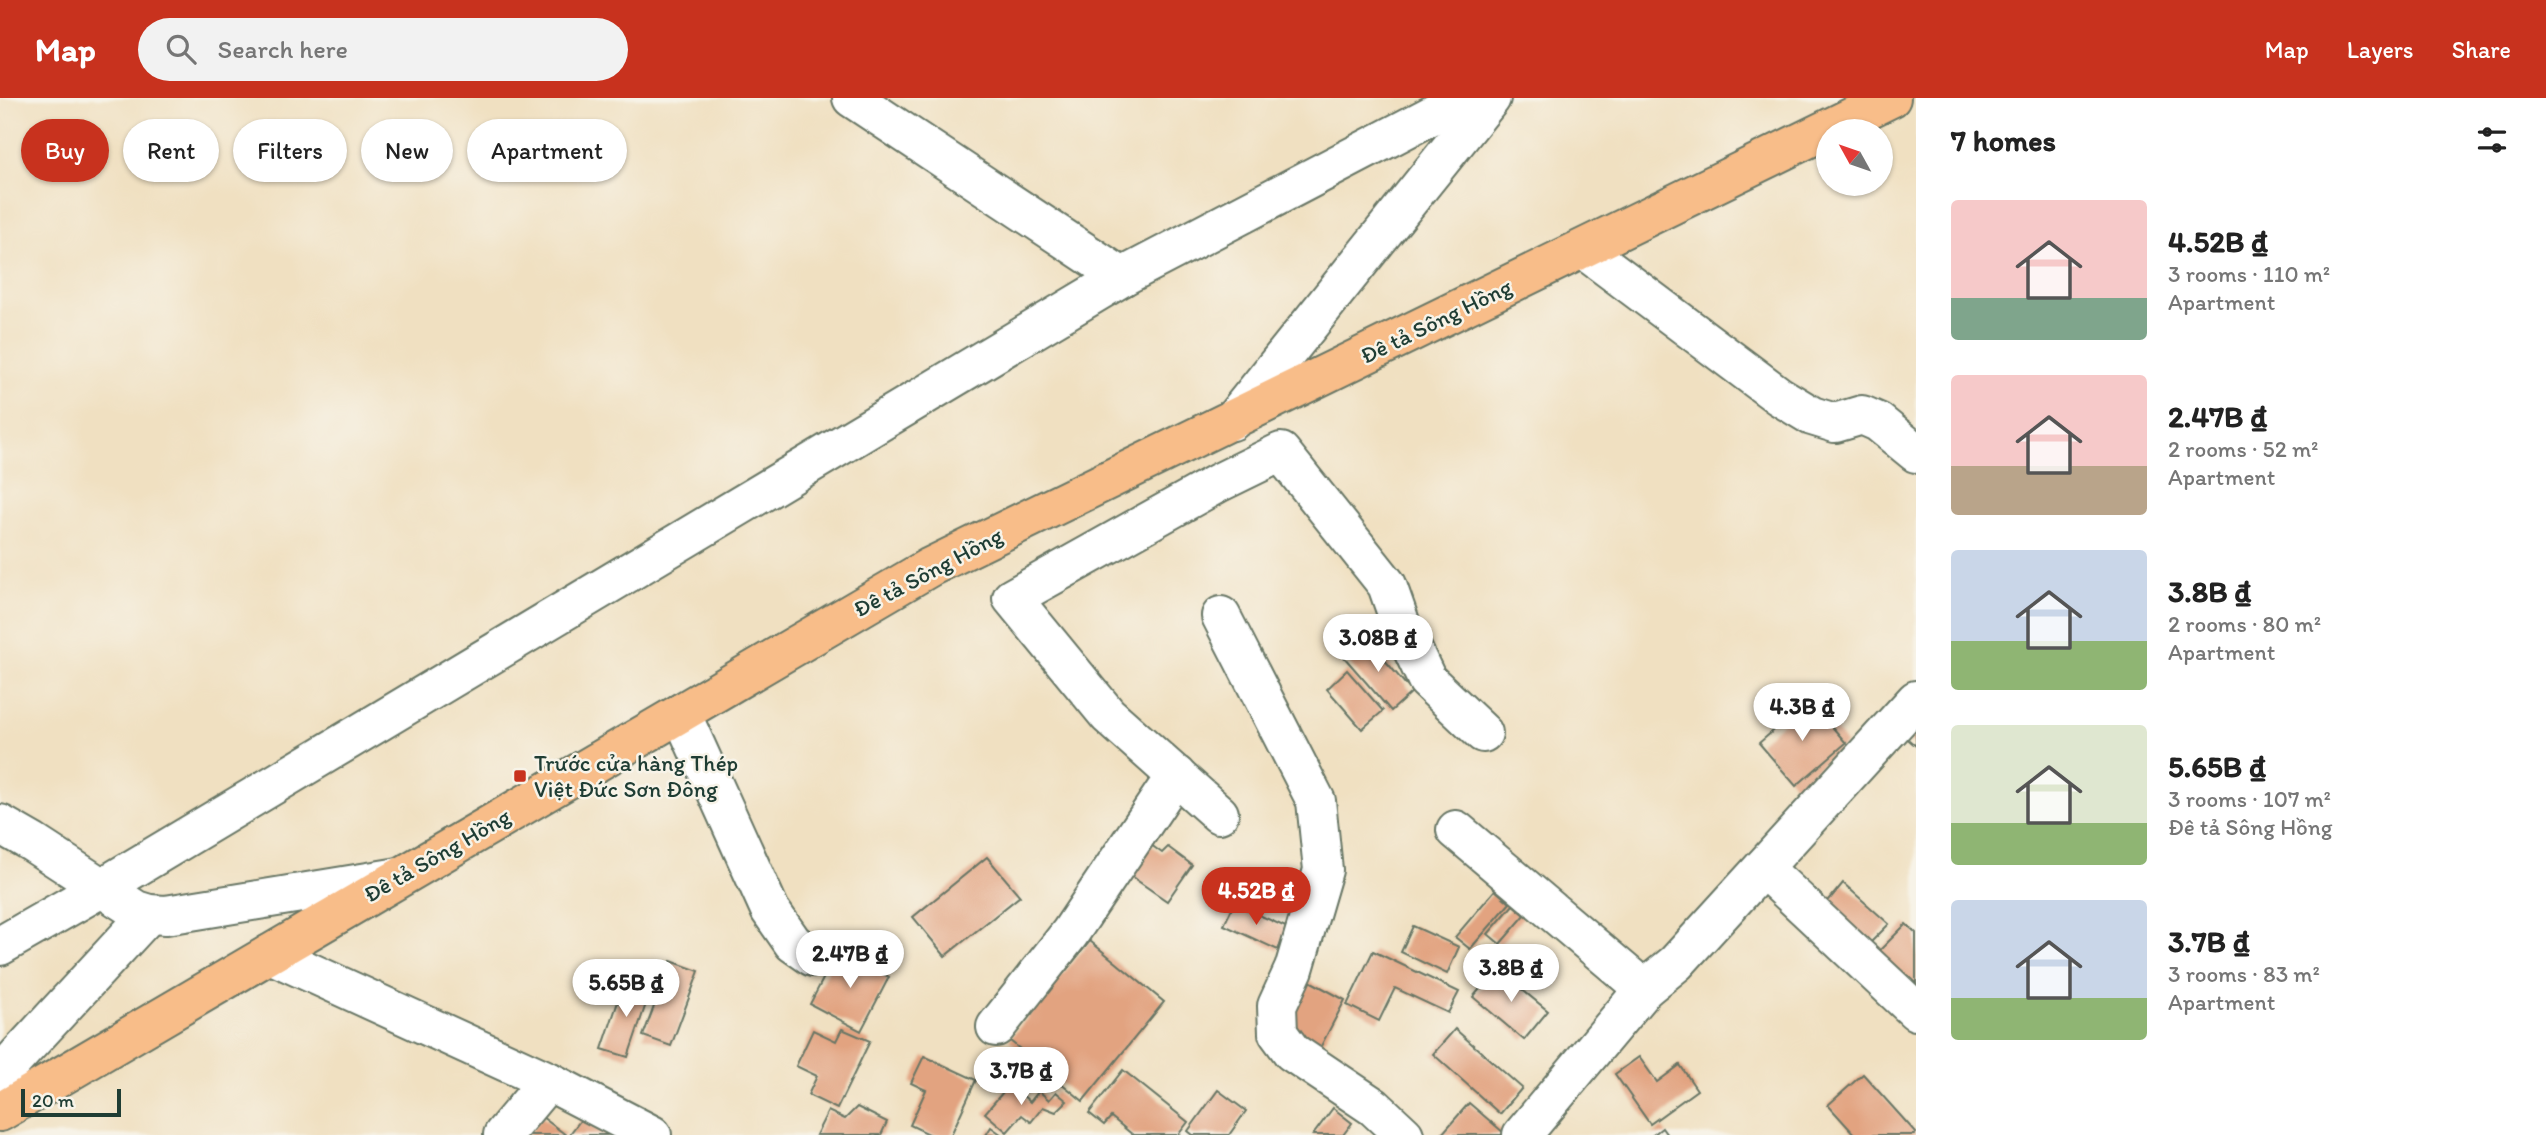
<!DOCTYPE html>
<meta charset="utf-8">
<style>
:root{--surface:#fff;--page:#f2f2f2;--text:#222;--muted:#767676;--accent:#c8321e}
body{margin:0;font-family:Itim,sans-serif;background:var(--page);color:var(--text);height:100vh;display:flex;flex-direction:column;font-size:26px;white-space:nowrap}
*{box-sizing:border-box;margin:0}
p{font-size:23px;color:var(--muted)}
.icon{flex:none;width:38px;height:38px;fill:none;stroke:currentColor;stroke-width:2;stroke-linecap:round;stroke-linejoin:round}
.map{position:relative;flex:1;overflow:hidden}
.panel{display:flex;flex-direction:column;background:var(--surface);width:630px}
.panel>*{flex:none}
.top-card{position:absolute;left:21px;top:21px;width:665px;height:63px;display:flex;gap:14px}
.needle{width:46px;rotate:310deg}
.controls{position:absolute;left:1816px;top:21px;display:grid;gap:14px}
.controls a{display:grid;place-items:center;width:77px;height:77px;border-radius:50%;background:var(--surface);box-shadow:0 2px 5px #0004;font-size:35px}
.scale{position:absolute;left:21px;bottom:18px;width:100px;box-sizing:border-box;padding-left:7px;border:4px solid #1f3d34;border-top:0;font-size:19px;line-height:24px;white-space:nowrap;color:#1f3d34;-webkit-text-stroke:5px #f7f3e8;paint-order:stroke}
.price{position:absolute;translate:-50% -60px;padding:0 16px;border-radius:24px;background:#fff;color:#222;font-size:23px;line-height:46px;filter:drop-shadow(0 2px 4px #0008)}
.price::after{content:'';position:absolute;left:50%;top:42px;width:21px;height:16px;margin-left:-10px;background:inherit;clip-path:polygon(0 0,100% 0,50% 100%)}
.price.current{background:var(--accent);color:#fff}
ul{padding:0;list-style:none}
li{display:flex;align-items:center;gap:21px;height:175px;padding:0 35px}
li span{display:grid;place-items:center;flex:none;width:196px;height:140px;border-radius:7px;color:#555}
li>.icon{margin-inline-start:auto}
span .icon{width:84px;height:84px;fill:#fffc;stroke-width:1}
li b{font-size:30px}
h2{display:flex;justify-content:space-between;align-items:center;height:84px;padding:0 35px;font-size:30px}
.tag{padding:0 24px;border-radius:32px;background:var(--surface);box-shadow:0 2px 5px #0004;font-size:24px;line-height:63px}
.tag.current{background:var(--accent);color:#fff}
header{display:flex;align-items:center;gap:42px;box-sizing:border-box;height:98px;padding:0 35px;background:var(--accent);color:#fff}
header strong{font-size:33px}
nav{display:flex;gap:38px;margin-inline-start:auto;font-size:24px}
.search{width:490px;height:63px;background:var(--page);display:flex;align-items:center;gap:18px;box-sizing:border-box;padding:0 24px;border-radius:38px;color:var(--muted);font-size:26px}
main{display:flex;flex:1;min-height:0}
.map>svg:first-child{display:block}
.building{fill:#e2a380}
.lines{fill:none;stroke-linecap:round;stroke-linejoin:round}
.minor-casing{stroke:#687665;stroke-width:42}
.major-casing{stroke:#687665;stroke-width:42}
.minor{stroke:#fff;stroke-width:38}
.major{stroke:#f8bd89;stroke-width:38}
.poi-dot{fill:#c8321e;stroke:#f7f3e8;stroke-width:2.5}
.labels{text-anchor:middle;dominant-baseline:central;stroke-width:5;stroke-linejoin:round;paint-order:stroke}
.street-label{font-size:23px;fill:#1f3d34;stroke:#f7f3e8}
.poi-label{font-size:23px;fill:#1f3d34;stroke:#f7f3e8;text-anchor:start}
</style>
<header>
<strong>Map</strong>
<div class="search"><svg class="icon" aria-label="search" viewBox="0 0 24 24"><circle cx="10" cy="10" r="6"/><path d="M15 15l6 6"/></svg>Search here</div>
<nav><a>Map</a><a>Layers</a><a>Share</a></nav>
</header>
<main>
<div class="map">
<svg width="1916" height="1037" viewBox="0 0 1916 1037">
<rect width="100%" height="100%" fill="#f7f3e8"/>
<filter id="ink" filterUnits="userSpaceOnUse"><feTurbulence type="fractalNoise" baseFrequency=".0143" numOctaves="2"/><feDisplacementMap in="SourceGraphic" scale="14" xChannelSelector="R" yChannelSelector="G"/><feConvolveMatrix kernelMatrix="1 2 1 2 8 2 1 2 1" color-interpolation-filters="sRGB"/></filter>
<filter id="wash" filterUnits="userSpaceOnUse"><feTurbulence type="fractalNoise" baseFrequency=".00686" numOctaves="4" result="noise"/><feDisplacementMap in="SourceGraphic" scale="28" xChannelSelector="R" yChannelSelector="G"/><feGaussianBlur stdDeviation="1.57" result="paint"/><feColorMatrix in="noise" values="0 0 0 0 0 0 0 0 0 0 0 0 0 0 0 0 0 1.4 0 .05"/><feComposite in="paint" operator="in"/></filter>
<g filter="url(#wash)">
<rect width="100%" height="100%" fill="#f0e0c1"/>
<g id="blocks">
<!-- building -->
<g class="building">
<polygon points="1366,540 1412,594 1391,613 1344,559"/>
<polygon points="1347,572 1383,613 1362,631 1327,591"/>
<polygon points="1809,602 1846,645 1796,688 1759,645"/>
<polygon points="1916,623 1916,648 1903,637"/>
<polygon points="1143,741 1162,755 1168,749 1192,767 1167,803 1122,772"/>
<polygon points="987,759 1020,798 945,858 913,819"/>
<polygon points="1843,785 1889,826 1863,852 1820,813"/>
<polygon points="1495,792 1510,805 1470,851 1455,839"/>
<polygon points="1234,806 1288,830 1278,852 1224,827"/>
<polygon points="1513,807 1525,817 1500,846 1488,836"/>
<polygon points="1906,826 1916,835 1916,895 1876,856"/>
<polygon points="1413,828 1459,849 1447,876 1401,854"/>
<polygon points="1090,843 1164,904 1083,1003 1009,942"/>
<polygon points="838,852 889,879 861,933 810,906"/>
<polygon points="1373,853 1459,894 1448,915 1395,890 1379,923 1347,907"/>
<polygon points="671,863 699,873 671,948 643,938"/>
<polygon points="1497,871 1548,913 1524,942 1473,899"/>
<polygon points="1306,881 1345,902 1320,950 1278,928"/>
<polygon points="625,883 651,891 628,959 602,951"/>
<polygon points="842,931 870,943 837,1011 808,997 817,978 796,968 813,932 836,943"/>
<polygon points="1455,931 1522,990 1500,1016 1433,956"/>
<polygon points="924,958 976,982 951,1037 931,1037 910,1027 926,992 911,985"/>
<polygon points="1639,959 1657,984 1680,967 1697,992 1650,1026 1615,976"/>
<polygon points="1123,972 1188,1024 1178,1037 1133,1037 1111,1019 1104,1027 1089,1015"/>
<polygon points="1863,976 1916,1035 1914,1037 1855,1037 1828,1007"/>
<polygon points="1010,986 1030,1004 1039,993 1049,1002 1056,994 1067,1003 1056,1014 1043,1009 1031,1024 1022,1017 1007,1034 985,1015"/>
<polygon points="1218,992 1246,1013 1229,1037 1193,1037 1188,1033"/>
<polygon points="1469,1005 1504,1035 1502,1037 1441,1037"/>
<polygon points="857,1009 887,1024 881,1037 816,1037 828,1013 845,1021"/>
<polygon points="1333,1010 1352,1025 1343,1037 1313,1037"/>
<polygon points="587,1014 611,1032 607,1037 569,1037"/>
<polygon points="542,1019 566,1037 528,1037"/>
<polygon points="991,1029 1002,1037 986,1037"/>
<polygon points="1662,1030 1667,1037 1653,1037"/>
</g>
</g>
</g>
<g filter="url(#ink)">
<use href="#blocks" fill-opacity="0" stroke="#687665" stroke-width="2"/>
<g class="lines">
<defs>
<g id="minor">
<polyline points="852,0 1122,179"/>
<polyline points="1583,151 1779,298 1812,318 1835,325 1862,317 1878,324 1916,355"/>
<polyline points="1232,323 1491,0"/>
<polyline points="1221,518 1316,703 1323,772 1294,871 1277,908 1278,935 1292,954 1374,1009 1404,1037"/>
<polyline points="681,615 770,812 793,845 813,859"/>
<polyline points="1219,716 1108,617 1012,500 1218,385 1281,354 1387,487 1401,527 1427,582 1483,635"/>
<polyline points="0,726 33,745 136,812 149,816 166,817 399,779"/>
<polyline points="1456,732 1644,891"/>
<polyline points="1763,770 1916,913"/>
<polyline points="0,848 103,789 1122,179 1465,0"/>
<polyline points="270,856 548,983 652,1037"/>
<polyline points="996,929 1070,835 1176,677"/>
<polyline points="0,977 149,816"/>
<polyline points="503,1037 548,983"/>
<polyline points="1522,1037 1644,891 1676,865 1916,602"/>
</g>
<polyline id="major" points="0,1014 930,469 1891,0"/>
</defs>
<!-- minor casing -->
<use href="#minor" class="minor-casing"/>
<!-- major casing -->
<use href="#major" class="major-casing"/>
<!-- minor -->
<use href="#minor" class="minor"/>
<!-- major -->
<use href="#major" class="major"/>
</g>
</g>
<!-- markers -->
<rect class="poi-dot" x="513" y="671" width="14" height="14" rx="3.5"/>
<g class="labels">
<!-- street labels -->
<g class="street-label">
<text transform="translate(1436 223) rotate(-26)">Đê tả Sông Hồng</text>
<text transform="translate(928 474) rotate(-28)">Đê tả Sông Hồng</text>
<text transform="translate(437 757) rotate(-30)">Đê tả Sông Hồng</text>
</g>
<!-- poi labels -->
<g class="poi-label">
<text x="534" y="665">Trước cửa hàng Thép<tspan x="534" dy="26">Việt Đức Sơn Đông</tspan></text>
</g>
</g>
</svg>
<div class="controls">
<a><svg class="needle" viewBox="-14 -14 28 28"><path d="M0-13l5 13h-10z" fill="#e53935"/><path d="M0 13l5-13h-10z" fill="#767676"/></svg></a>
</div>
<div class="scale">20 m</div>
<b class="price" style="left:1378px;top:576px">3.08B ₫</b>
<b class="price" style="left:1802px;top:645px">4.3B ₫</b>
<b class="price current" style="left:1256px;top:829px">4.52B ₫</b>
<b class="price" style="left:850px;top:892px">2.47B ₫</b>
<b class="price" style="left:1511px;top:906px">3.8B ₫</b>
<b class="price" style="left:626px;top:921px">5.65B ₫</b>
<b class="price" style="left:1021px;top:1009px">3.7B ₫</b>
<div class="top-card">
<a class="tag current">Buy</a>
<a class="tag">Rent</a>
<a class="tag">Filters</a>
<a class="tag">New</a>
<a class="tag">Apartment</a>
</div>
</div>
<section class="panel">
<h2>7 homes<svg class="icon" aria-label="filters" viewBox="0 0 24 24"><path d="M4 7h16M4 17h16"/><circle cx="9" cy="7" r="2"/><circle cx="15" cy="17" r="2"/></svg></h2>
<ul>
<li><span style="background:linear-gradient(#f6c9c9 70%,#7fa58c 0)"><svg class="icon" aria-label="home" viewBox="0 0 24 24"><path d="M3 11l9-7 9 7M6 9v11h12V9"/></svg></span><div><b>4.52B ₫</b><p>3 rooms · 110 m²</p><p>Apartment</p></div></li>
<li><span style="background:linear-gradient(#f6c9c9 65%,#b9a48a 0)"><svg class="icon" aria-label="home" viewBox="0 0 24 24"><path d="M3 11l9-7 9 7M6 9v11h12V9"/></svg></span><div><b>2.47B ₫</b><p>2 rooms · 52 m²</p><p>Apartment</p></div></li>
<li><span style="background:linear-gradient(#c9d6e8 65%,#8fb573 0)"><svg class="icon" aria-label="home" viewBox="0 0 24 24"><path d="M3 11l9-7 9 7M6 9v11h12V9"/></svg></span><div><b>3.8B ₫</b><p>2 rooms · 80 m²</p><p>Apartment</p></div></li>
<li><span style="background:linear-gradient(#dfe7d0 70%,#8fb573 0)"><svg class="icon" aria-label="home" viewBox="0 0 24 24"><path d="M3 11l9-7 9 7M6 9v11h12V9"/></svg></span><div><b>5.65B ₫</b><p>3 rooms · 107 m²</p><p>Đê tả Sông Hồng</p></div></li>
<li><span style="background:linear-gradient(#c9d6e8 70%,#8fb573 0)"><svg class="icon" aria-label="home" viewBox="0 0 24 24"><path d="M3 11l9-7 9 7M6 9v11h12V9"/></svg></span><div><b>3.7B ₫</b><p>3 rooms · 83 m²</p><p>Apartment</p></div></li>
</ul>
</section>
</main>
